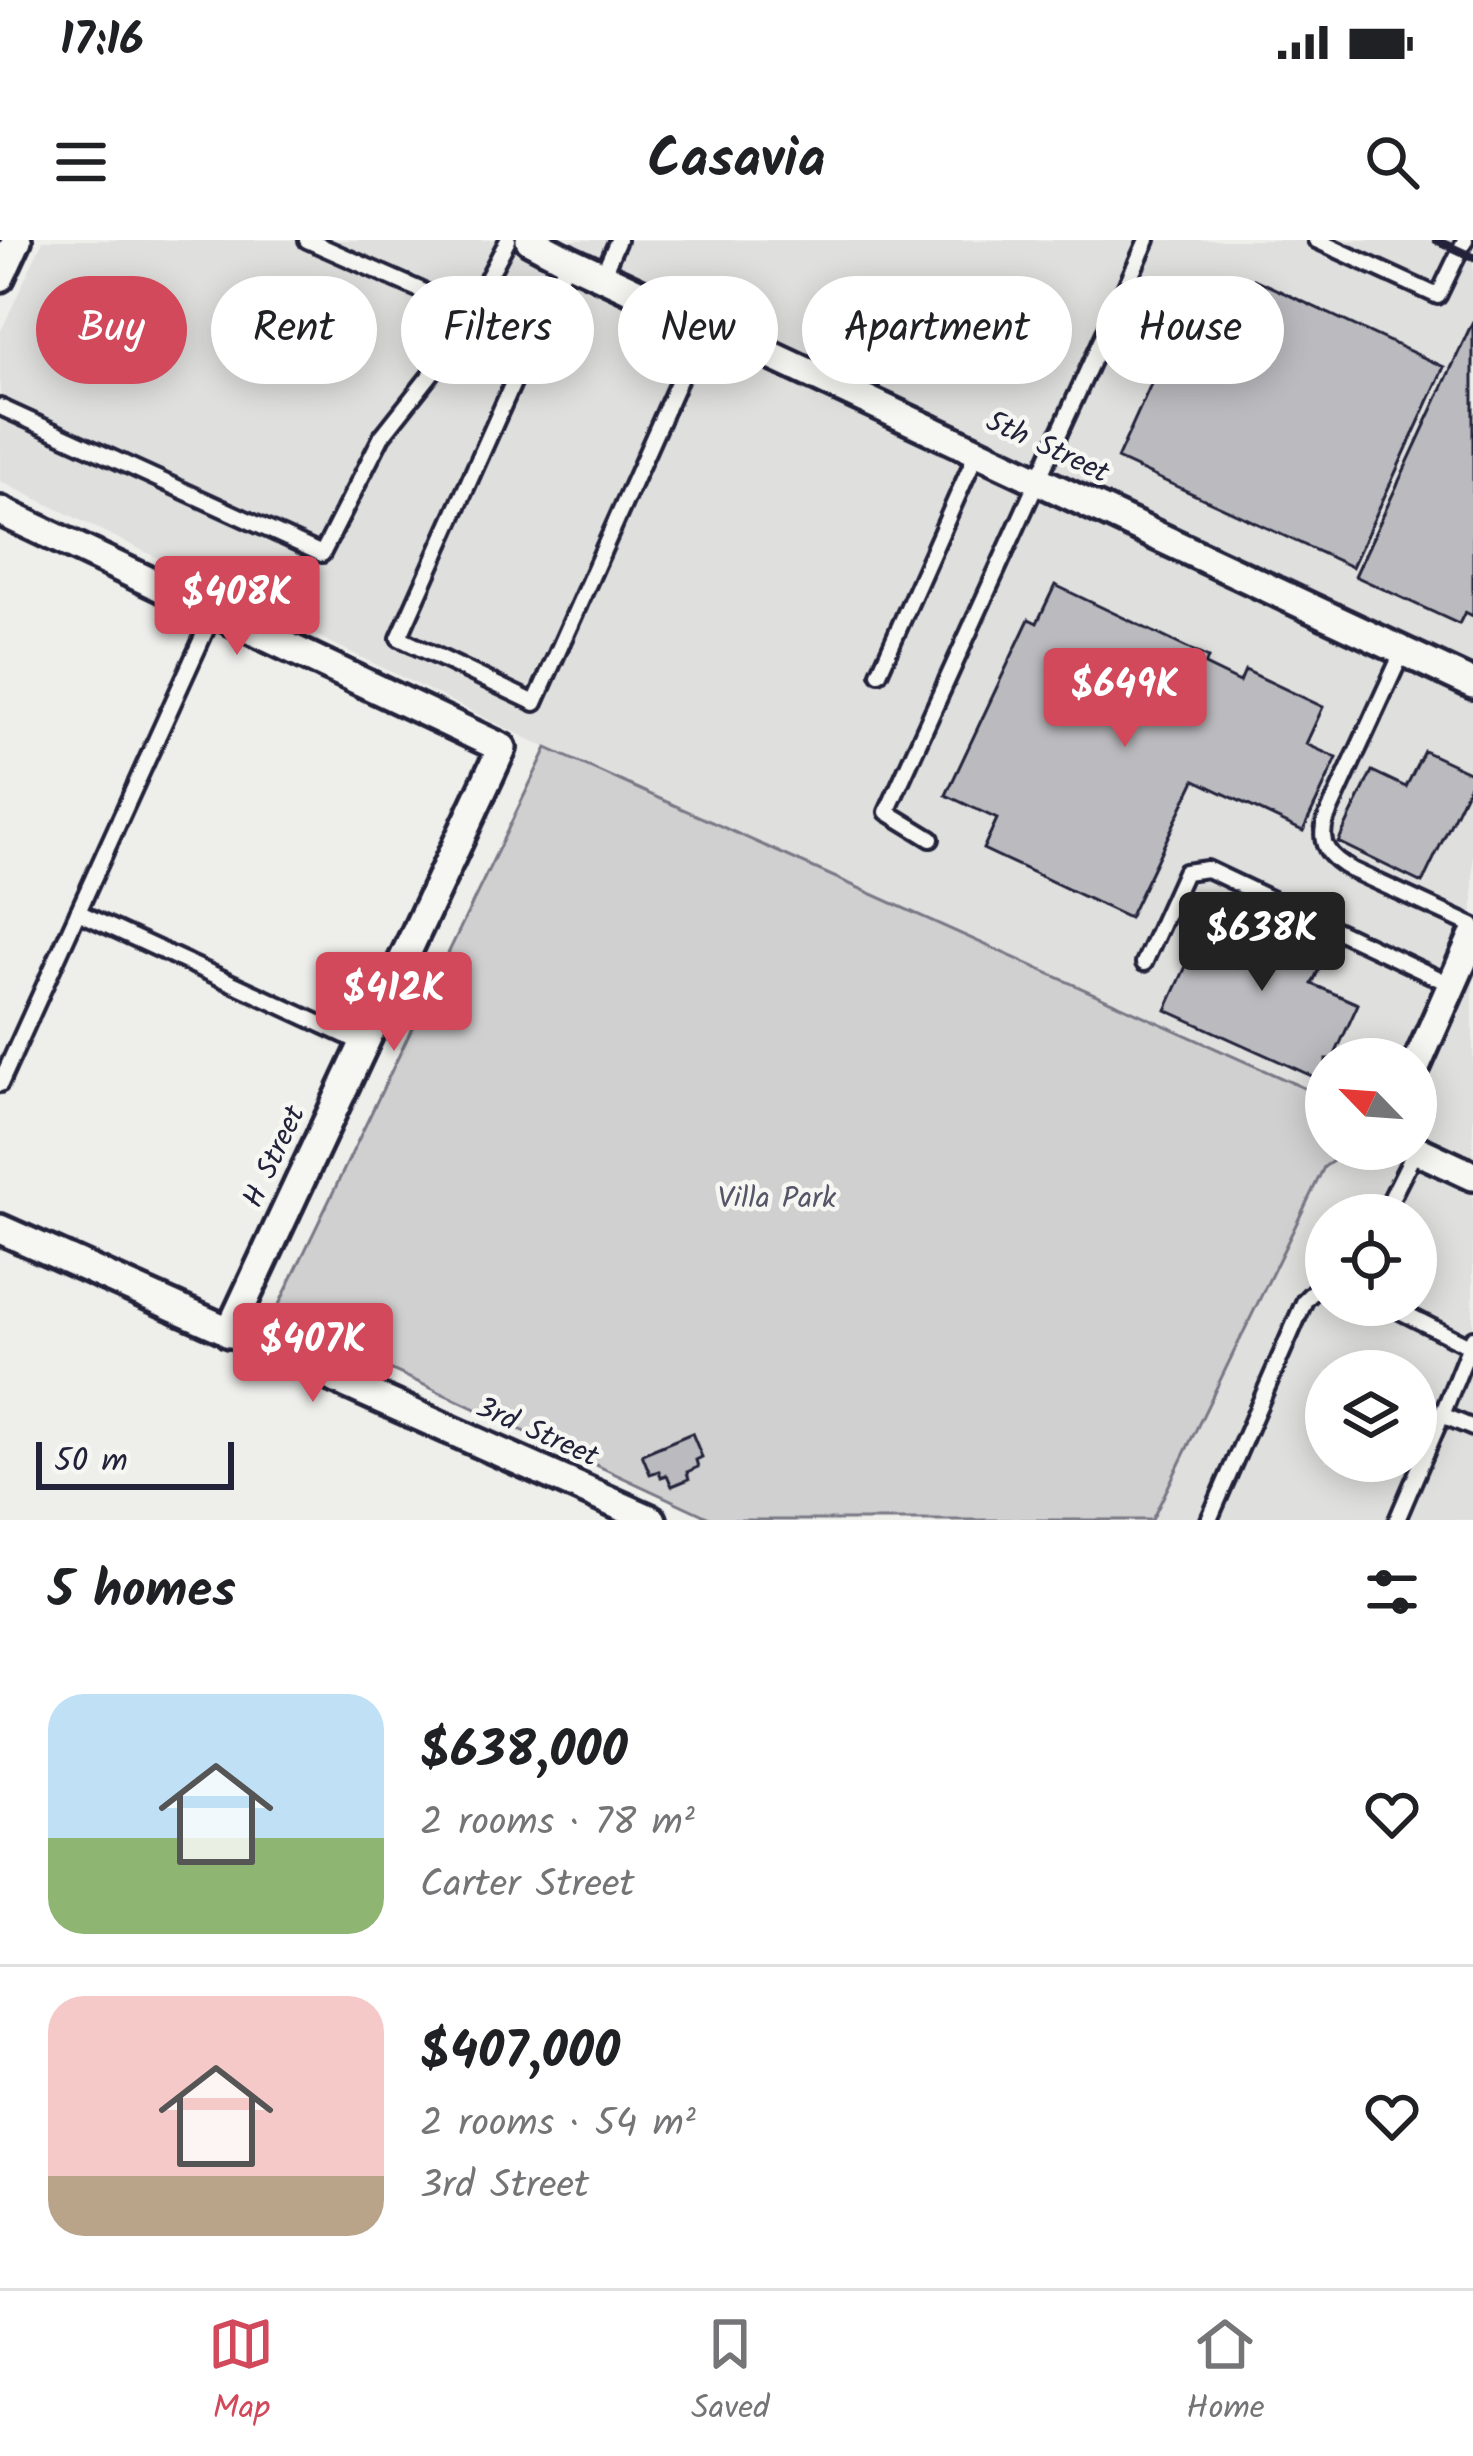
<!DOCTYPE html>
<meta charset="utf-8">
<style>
:root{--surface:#fff;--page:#f6f6f6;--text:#202124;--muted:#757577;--line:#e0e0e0;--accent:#d1495b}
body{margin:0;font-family:Kalam,sans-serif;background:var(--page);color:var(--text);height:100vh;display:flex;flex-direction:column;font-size:45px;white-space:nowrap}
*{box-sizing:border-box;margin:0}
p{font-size:39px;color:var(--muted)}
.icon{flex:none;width:66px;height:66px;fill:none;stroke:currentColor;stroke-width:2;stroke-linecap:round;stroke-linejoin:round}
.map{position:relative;height:1280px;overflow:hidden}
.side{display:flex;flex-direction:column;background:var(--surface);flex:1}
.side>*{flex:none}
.hud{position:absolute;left:36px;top:36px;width:1401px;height:108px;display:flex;gap:24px}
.needle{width:78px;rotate:295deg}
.buttons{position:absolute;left:1305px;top:798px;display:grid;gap:24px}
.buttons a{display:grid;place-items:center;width:132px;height:132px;border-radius:50%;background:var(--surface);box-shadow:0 6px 30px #0003;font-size:60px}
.scale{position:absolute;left:36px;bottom:30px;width:198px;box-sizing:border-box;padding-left:12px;border:6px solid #22223b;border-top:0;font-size:33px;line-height:42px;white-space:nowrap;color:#22223b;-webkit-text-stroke:9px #f6f6f2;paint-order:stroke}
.price{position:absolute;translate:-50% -102px;padding:0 27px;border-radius:12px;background:var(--accent);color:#fff;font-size:39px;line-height:78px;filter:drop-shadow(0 3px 6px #0008)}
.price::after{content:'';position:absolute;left:50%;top:72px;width:36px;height:27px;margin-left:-18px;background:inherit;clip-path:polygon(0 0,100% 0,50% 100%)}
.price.on{background:#222;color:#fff}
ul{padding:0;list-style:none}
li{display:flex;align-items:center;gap:36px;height:300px;padding:0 48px}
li+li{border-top:3px solid var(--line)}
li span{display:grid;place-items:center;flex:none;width:336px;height:240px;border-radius:36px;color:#555}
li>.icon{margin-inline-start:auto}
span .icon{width:144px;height:144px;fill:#fffc;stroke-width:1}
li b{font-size:51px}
h2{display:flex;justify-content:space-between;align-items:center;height:144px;padding:0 48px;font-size:51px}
.chip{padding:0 42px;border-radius:54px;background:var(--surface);box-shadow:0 6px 30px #0003;font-size:42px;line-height:108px}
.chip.on{background:var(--accent);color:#fff}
.status{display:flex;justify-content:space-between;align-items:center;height:84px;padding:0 60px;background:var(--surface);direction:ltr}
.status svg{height:33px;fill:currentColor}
header{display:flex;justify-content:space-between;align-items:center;height:156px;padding:0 48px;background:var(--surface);font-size:54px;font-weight:700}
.dock{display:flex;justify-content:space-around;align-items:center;height:168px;border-top:3px solid var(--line);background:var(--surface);font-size:33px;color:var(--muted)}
.dock a{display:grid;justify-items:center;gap:6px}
.dock .on{color:var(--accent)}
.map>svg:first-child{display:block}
.built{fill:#dfdfde;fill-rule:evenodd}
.green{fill:#d0d0d1;stroke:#797986;stroke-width:3}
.building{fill:#bbbbbf;stroke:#22223b;stroke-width:3}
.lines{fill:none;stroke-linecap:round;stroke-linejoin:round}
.service-casing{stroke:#22223b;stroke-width:22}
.minor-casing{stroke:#22223b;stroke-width:36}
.service{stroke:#f6f6f2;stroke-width:14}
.minor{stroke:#f6f6f2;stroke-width:27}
.rail{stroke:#22223b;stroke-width:8}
.labels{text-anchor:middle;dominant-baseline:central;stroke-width:9;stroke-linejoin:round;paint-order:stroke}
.street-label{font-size:30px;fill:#22223b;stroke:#f6f6f2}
.park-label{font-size:30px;fill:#565668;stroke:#f6f6f2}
</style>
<div class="status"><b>17:16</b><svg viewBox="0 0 49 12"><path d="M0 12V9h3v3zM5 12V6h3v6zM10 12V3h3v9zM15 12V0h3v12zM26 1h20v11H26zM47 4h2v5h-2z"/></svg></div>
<header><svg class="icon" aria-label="menu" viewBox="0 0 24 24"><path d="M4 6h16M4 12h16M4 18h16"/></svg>Casavia<svg class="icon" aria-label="search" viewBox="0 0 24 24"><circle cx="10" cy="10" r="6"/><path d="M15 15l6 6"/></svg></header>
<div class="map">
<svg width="1473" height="1280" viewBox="0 0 1473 1280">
<rect width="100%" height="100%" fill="#eeeeeb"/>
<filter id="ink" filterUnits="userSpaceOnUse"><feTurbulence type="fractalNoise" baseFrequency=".00833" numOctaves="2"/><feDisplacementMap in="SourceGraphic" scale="24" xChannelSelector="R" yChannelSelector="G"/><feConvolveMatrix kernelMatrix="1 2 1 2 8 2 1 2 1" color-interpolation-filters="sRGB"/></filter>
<g filter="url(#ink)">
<!-- built -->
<path class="built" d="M43 0H1473V1280H1152L1324 927 1351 909H1416V819H1326V858L547 508 0 241V93ZM1326 975H1416V1065H1326ZM1326 1131H1416V1221H1326Z"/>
<!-- green -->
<polygon class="green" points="547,508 1326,858 1326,909 1351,909 1324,927 1152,1280 714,1280 274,1075"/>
<!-- building -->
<g class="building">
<polygon points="1254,39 1444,127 1352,327 1117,219 1170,102 1215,123"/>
<polygon points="1473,81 1473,376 1465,372 1459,384 1355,336"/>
<polygon points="1055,345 1208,418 1205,425 1240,442 1245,430 1323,467 1306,504 1337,518 1303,591 1195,540 1129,678 983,609 997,579 946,555 1029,379 1037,383"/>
<polygon points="1424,511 1473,534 1473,538 1422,643 1338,602 1372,531 1406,547"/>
<polygon points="1214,665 1325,716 1312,744 1358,764 1333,819 1326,819 1326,834 1323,841 1166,770"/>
<polygon points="692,1193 702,1217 696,1220 698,1227 687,1232 689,1239 672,1246 667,1235 661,1237 659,1231 650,1234 642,1214"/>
</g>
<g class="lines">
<defs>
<g id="service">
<polyline points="307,0 470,72 508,0"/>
<polyline points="1316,0 1438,56 1465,0"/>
<polyline points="568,20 399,398 535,463 704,84"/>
<polyline points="602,36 618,0"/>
<polyline points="0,167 322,314 382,196 450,110 470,72"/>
<path d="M1403 411 1326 579C1317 605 1330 618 1352 630L1473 686"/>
<polyline points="879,433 977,212"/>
<polyline points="931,599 887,572 1147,0"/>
<polyline points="78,672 364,804"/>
<polyline points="1144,723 1185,632 1207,629 1452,745"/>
<polyline points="0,844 214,372"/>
<polyline points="1383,975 1416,909"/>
<polyline points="1388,1065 1469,1106"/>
<polyline points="1473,1098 1442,1175 1473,1188"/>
<polyline points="1209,1280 1305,1060 1320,1045 1326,1045"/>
<polyline points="1397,1280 1442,1175"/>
</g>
<g id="minor">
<polyline points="530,0 568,20 1473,444"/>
<polyline points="0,37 17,0"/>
<polyline points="0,271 502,508 229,1093"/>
<polyline points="1416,826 1473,697"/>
<polyline points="1415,909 1473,936"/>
<polyline points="0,989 652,1280"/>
</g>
</defs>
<!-- service casing -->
<use href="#service" class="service-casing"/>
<!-- minor casing -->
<use href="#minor" class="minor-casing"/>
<!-- service -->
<use href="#service" class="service"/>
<!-- minor -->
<use href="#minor" class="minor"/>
<!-- rail -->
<polyline class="rail" points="1436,0 1473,17"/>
</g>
</g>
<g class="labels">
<!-- street labels -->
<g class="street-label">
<text transform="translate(1047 208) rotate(25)">5th Street</text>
<text transform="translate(275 917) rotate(-65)">H Street</text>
<text transform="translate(537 1193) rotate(24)">3rd Street</text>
</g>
<!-- park labels -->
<g class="park-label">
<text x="777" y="959">Villa Park</text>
</g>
</g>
</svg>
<div class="buttons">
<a><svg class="needle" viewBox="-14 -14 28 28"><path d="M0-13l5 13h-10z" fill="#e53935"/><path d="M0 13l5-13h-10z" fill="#757577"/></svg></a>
<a><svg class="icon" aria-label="locate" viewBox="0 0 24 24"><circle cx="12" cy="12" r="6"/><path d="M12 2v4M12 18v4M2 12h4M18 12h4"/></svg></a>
<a><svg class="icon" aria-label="layers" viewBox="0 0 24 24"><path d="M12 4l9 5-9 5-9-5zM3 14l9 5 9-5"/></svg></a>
</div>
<div class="scale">50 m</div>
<b class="price" style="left:237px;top:418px">$408K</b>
<b class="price" style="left:1125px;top:510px">$649K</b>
<b class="price on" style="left:1262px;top:754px">$638K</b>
<b class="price" style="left:394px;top:814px">$412K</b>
<b class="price" style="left:313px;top:1165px">$407K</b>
<div class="hud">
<a class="chip on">Buy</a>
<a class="chip">Rent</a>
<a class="chip">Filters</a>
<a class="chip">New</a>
<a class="chip">Apartment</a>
<a class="chip">House</a>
</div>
</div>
<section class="side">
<h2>5 homes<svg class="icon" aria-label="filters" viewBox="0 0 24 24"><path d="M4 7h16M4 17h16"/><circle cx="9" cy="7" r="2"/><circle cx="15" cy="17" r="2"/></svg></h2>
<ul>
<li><span style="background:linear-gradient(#bfe0f5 60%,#8fb573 0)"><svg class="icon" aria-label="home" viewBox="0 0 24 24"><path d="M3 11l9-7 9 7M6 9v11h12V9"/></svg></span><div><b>$638,000</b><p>2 rooms · 78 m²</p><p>Carter Street</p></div><svg class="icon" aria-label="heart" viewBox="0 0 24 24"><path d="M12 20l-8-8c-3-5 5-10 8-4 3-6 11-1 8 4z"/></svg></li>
<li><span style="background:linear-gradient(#f6c9c9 75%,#b9a48a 0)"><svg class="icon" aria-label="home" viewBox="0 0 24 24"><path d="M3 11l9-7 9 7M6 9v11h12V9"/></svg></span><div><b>$407,000</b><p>2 rooms · 54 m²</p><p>3rd Street</p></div><svg class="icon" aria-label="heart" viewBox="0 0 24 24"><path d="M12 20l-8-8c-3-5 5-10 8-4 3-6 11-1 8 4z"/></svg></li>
</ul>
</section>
<nav class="dock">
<a class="on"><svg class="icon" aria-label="map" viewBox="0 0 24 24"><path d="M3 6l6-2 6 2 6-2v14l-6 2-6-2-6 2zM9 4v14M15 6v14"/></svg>Map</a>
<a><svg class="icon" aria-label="saved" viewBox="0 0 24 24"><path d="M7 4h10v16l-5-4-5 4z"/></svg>Saved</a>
<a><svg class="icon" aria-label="home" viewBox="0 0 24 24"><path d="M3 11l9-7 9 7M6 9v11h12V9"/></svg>Home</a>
</nav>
